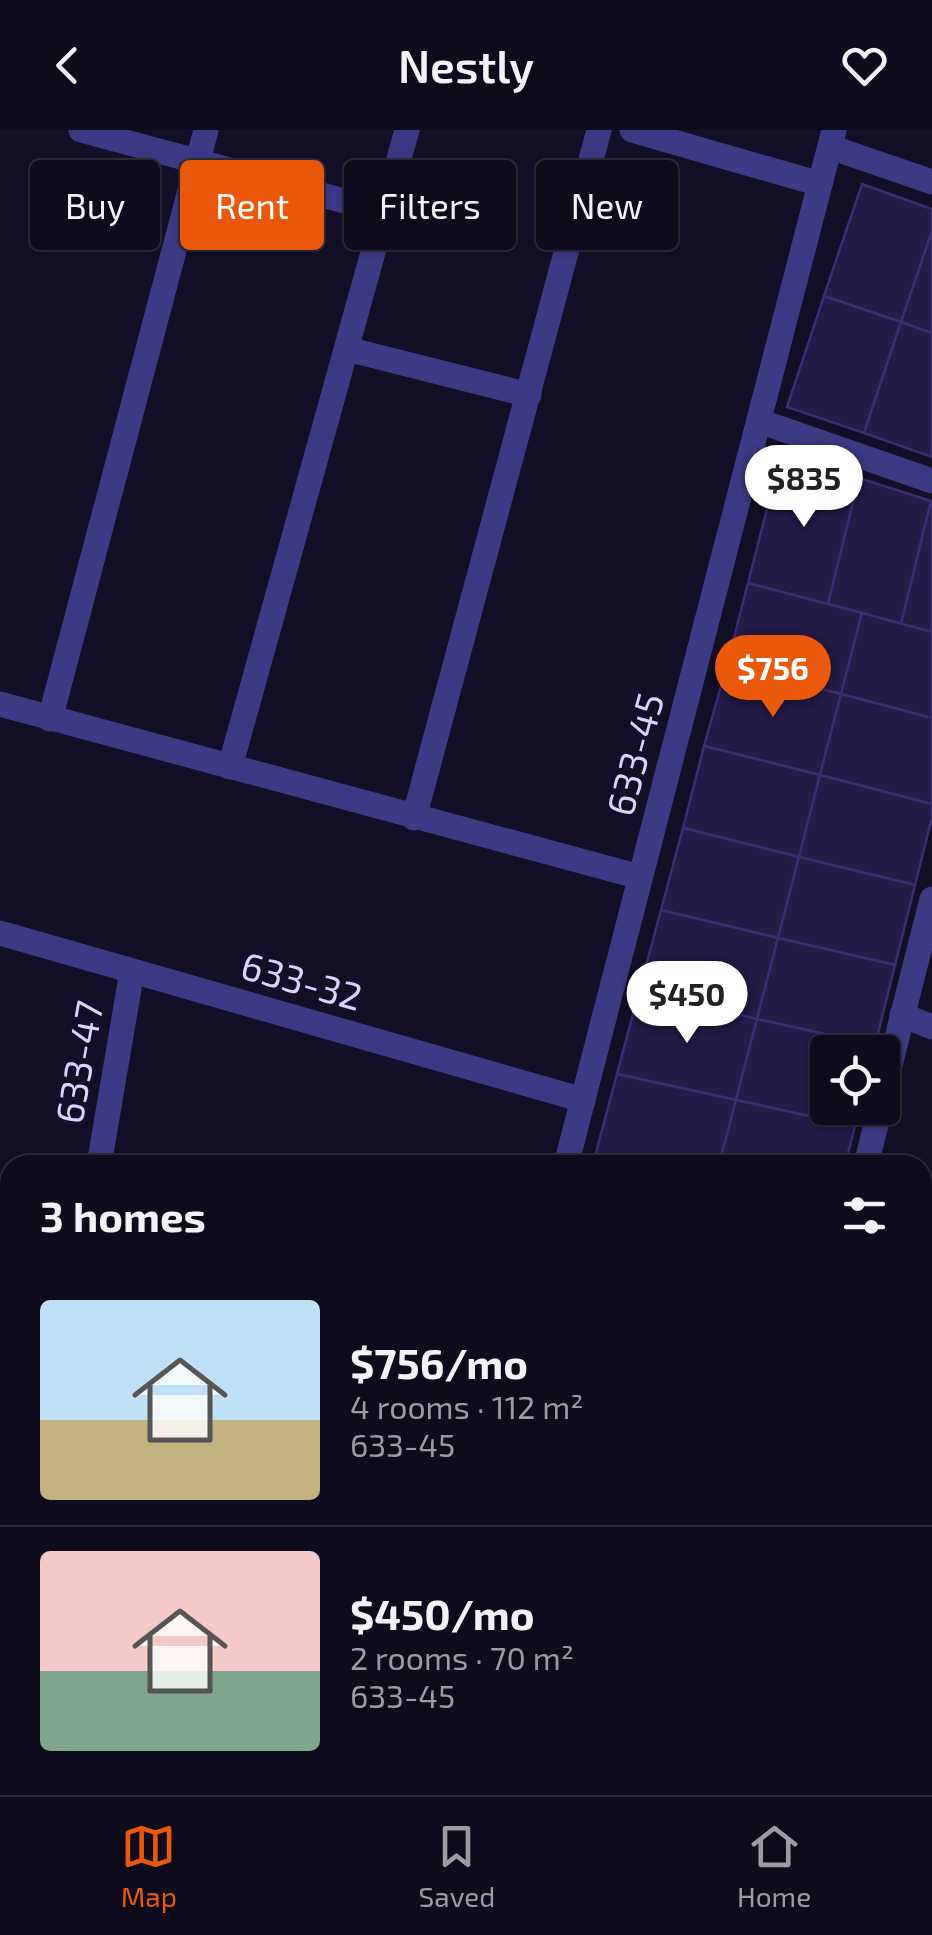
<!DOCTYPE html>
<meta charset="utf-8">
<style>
:root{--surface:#0e0b1c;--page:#1c1929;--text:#f1f3f6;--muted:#9b9ba3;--line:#2e2b3b;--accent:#ea580c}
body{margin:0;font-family:"Exo 2",sans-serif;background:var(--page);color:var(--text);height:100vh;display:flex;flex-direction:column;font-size:38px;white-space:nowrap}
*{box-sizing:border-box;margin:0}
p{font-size:32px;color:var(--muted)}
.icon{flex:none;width:55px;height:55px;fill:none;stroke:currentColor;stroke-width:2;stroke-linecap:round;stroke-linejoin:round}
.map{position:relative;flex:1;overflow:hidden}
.details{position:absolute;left:0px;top:1025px;width:932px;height:640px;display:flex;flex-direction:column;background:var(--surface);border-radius:30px 30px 0 0;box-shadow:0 2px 8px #0004,0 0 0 2px var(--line)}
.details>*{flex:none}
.banner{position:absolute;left:30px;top:30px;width:872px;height:90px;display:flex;gap:20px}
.tools{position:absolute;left:810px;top:905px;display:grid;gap:20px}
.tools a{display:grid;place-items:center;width:90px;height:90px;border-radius:10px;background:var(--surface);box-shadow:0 2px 8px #0004,0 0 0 2px var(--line);font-size:50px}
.price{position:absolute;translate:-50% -85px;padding:0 22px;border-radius:35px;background:#fff;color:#222;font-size:32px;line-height:65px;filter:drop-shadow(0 2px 5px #0008)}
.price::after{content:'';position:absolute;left:50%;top:60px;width:30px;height:22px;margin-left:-15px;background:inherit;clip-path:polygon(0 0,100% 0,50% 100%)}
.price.on{background:var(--accent);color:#fff}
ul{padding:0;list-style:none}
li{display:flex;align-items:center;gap:30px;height:250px;padding:0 40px}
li+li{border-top:2px solid var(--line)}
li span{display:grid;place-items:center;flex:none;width:280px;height:200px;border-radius:10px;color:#555}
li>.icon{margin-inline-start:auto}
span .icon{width:120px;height:120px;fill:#fffc;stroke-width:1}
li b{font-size:42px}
h2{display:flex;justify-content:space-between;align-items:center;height:120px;padding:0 40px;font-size:42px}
.chip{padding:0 35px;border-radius:10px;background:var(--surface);box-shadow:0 2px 8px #0004,0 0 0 2px var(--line);font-size:35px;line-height:90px}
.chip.on{background:var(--accent);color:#fff}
header{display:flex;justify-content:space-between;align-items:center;height:130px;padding:0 40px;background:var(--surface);font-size:45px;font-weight:600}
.tabs{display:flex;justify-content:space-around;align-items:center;height:140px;border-top:2px solid var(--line);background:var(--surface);font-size:28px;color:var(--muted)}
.tabs a{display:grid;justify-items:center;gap:5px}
.tabs .on{color:var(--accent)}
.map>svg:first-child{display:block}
.building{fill:#241b47;stroke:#3b2d73;stroke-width:2.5}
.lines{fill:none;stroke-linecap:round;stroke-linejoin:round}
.street{stroke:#3d3a85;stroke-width:25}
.secondary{stroke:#6f6bff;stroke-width:25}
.labels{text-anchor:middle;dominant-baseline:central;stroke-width:10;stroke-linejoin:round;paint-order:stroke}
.street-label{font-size:38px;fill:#d9d4ff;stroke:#130f26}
</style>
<header><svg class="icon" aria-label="back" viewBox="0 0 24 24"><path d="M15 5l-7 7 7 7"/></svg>Nestly<svg class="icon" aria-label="heart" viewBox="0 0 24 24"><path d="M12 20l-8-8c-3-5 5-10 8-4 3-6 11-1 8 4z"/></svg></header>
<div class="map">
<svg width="932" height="1665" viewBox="0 0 932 1665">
<rect width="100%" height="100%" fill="#130f26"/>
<!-- building -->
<g class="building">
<polygon points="862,54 932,79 932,101 901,192 824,166"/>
<polygon points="932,101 932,203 901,192"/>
<polygon points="824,166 901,192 864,303 787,277"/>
<polygon points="901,192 932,203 932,327 864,303"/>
<polygon points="781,324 859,348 828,474 748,453"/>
<polygon points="859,348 931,371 901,494 828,474"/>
<polygon points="931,371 932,371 932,502 901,494"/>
<polygon points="748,453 862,483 841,564 727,535"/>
<polygon points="862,483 932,502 932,588 841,564"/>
<polygon points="727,535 841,564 820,645 704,616"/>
<polygon points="841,564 932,588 932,674 820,645"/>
<polygon points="704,616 820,645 799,727 683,698"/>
<polygon points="820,645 932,674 932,687 915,755 799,727"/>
<polygon points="683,698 799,727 778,808 661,780"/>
<polygon points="799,727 915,755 895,835 778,808"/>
<polygon points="661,780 778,808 757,889 639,862"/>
<polygon points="778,808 895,835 875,915 757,889"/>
<polygon points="639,862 757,889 736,970 617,944"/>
<polygon points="757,889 875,915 873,922 828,922 828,978 859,978 855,996 736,970"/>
<polygon points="617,944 736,970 719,1035 638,1035 595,1026"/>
<polygon points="736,970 855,996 845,1035 719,1035"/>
<polygon points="595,1026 638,1035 593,1035"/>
<polygon points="0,1414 10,1414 0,1496"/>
<polygon points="24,1659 115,1662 115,1665 23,1665"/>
</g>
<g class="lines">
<!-- street -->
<g class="street">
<polyline points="81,0 385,82"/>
<polyline points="632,0 820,54"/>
<polyline points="830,17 932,52"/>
<polyline points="347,219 529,265"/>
<polyline points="759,291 932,351"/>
<polyline points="0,574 640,747"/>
<polyline points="50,589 206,0"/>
<polyline points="230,637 407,0"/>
<polyline points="414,688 599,0"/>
<polyline points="0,803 583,970"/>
<polyline points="902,885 932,897"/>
<polyline points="882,967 932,769"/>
<polyline points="99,1035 132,841"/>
<polyline points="566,1035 834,0"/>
<polyline points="866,1035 880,978"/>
<polyline points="0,1386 10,1386"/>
<polyline points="922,1444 932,1444"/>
<polyline points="0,1636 10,1582"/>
<polyline points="363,1655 538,1665"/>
<polyline points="931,1665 932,1651"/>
</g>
<!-- secondary -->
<g class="secondary">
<polyline points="0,1219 10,1220"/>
<polyline points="922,1275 932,1276"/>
</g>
</g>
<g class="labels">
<!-- street labels -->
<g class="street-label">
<text transform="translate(634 624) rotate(-75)">633-45</text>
<text transform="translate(302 850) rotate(16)">633-32</text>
<text transform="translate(78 932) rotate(-80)">633-47</text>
</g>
</g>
</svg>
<div class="tools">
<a><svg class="icon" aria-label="locate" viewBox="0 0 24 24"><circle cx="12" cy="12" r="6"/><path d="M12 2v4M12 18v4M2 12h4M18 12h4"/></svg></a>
</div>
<b class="price" style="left:804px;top:400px">$835</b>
<b class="price on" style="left:773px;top:590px">$756</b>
<b class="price" style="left:687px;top:916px">$450</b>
<div class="banner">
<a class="chip">Buy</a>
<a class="chip on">Rent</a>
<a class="chip">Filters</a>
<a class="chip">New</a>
</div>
<section class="details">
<h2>3 homes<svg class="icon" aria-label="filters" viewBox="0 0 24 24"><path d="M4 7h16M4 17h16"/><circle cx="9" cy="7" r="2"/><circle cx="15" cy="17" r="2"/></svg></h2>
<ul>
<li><span style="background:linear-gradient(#bfe0f5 60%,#c2b280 0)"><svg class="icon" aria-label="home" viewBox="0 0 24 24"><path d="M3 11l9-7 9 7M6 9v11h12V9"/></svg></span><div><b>$756/mo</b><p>4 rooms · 112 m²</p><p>633-45</p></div></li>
<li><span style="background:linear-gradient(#f6c9c9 60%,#7fa58c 0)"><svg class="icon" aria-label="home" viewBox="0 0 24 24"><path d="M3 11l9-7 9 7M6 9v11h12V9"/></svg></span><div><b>$450/mo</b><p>2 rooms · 70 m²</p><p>633-45</p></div></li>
</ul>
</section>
</div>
<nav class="tabs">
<a class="on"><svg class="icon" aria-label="map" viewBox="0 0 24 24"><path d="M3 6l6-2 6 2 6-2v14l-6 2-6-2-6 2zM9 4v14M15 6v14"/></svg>Map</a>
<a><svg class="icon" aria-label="saved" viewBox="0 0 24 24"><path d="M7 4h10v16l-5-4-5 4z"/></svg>Saved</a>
<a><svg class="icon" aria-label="home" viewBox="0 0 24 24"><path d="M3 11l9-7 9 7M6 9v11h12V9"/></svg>Home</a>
</nav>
